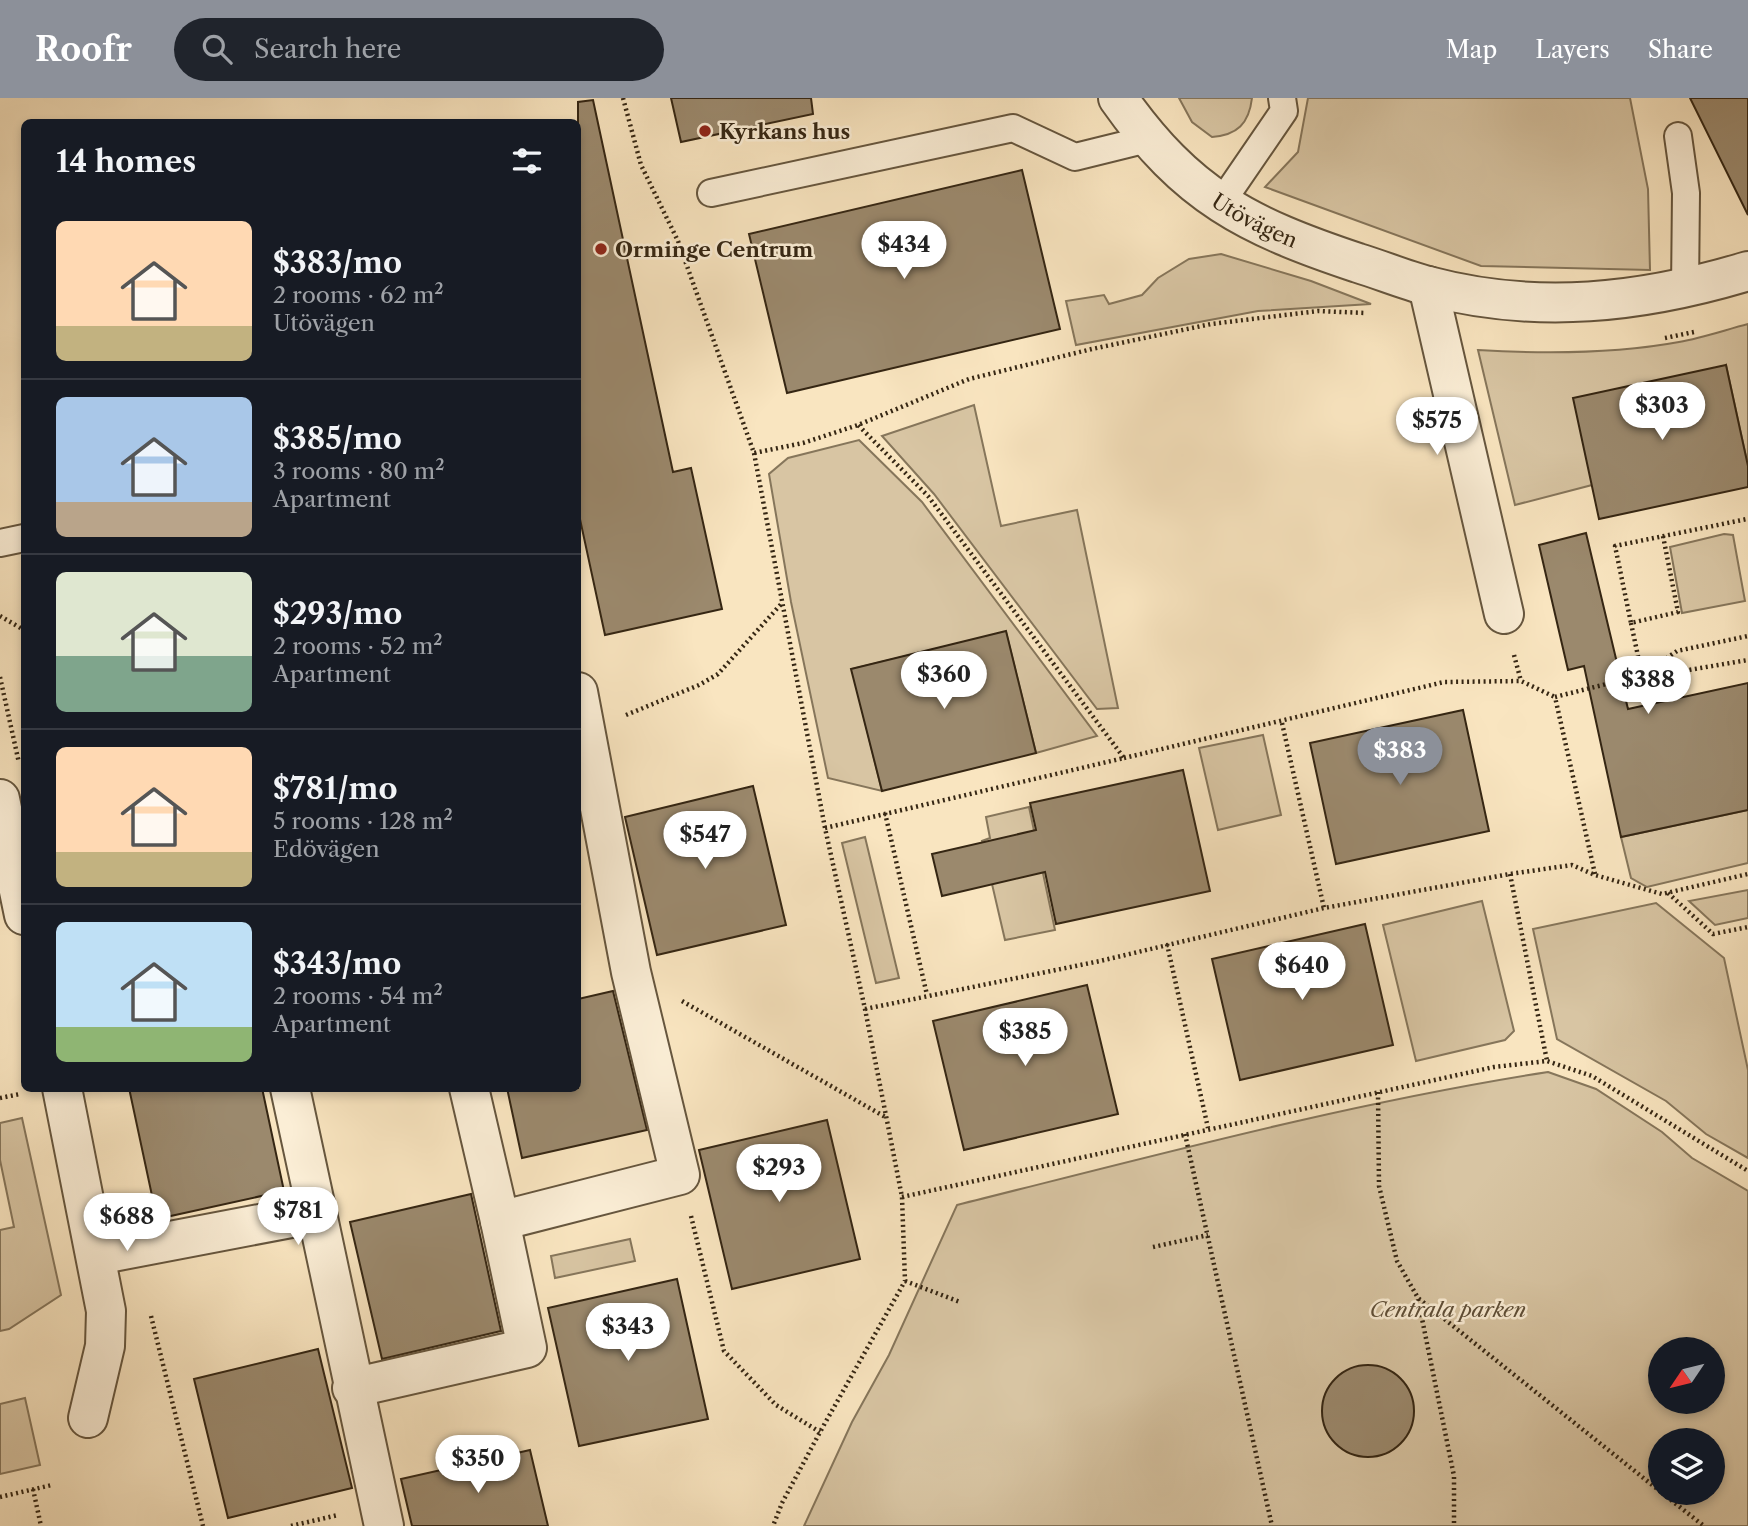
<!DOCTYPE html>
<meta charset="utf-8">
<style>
:root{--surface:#171b24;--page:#20242c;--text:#f1f3f6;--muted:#9ea1a6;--line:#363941;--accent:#8c9099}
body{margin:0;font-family:"Libre Caslon Text",serif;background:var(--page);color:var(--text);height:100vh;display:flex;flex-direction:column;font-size:26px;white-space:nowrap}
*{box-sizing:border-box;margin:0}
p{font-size:23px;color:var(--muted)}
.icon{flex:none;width:38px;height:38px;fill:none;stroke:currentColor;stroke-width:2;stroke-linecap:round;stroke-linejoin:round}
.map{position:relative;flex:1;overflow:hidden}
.panel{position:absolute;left:21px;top:21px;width:560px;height:973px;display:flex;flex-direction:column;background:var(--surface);border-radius:10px;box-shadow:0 4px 10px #0003}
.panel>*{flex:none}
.needle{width:46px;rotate:235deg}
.tools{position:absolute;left:1648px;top:1239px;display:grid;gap:14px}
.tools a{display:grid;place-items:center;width:77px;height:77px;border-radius:50%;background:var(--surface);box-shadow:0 4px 10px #0003;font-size:35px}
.price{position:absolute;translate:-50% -60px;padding:0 16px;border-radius:24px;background:#fff;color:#222;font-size:23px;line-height:46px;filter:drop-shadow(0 2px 4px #0008)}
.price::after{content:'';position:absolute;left:50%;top:42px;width:21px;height:16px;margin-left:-10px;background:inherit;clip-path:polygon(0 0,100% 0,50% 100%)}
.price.active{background:var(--accent);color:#fff}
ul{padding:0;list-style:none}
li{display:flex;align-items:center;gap:21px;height:175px;padding:0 35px}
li+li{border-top:2px solid var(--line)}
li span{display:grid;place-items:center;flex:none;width:196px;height:140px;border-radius:10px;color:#555}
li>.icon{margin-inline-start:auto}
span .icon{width:84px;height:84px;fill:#fffc;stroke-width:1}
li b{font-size:30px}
h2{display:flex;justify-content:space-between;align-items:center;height:84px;padding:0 35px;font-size:30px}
header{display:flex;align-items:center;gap:42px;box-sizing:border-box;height:98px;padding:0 35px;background:var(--accent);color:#fff}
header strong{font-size:33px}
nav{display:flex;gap:38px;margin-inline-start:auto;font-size:24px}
.search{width:490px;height:63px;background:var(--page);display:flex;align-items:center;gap:18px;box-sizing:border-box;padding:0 24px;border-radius:38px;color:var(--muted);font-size:26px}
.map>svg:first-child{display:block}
.green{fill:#d8c5a3;stroke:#86765b;stroke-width:2;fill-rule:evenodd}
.building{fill:#9b896d;stroke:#352613;stroke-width:2}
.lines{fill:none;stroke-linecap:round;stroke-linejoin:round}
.lane-casing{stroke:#66563e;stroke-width:30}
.street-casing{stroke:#66563e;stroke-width:42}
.path{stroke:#352613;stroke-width:4.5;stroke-dasharray:2 3.5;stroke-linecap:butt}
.lane{stroke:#fbeed6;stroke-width:26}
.street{stroke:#fbeed6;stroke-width:38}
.poi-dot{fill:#8f2418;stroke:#fbeed6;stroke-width:2.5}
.labels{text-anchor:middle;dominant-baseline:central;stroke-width:5;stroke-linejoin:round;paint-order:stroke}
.poi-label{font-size:21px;font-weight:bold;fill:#352613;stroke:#fbeed6;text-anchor:start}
.street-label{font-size:21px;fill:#352613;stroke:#fbeed6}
.park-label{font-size:21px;font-style:italic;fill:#5e4e37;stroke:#fbeed6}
</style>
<header>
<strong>Roofr</strong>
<div class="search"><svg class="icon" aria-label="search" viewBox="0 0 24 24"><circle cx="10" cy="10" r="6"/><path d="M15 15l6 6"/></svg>Search here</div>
<nav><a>Map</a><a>Layers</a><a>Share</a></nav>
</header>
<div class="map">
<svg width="1748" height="1428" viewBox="0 0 1748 1428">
<rect width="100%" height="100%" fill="#f9e5c0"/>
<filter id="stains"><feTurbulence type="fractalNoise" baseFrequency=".00286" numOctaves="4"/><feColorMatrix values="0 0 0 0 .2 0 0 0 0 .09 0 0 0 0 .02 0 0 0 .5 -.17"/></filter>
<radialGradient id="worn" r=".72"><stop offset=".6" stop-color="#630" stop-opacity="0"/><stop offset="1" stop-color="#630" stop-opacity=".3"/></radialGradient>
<!-- green -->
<g class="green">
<path d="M1179 0H1252C1249 26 1237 37 1212 39L1192 24Z"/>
<polygon points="1308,0 1630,0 1648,91 1650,172 1481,168 1265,89 1298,54"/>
<polygon points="1221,156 1311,183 1371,206 1258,213 1076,247 1066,203 1104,197 1109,206 1142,197 1158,180 1189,161"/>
<path d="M1748 226V368L1726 267 1592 387 1515 407 1478 252C1545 256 1614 256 1679 244 1702 240 1725 232 1748 226Z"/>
<polygon points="974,307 1001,428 1077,412 1118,610 1097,611 934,396 882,338"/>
<polygon points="859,342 922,404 1097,638 1036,655 1006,534 852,571 882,693 828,680 791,504 769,376 788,360"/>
<polygon points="1724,436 1733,437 1745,503 1682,515 1670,449"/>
<polygon points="1263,637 1281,717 1218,732 1199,650"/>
<polygon points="1029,709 1055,832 1005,842 982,743 990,740 986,719"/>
<polygon points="1748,712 1748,765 1647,789 1631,780 1621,739"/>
<polygon points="865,739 899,880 876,885 842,745"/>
<polygon points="1748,792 1748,820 1715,827 1689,803"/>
<polygon points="1482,803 1514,933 1505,942 1416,963 1383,827"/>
<polygon points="1656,805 1724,860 1748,972 1748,1060 1706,1036 1666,1003 1557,941 1533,831"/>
<path d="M1548 974 1596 991 1662 1034 1692 1060 1748 1093V1428H804L852 1324 889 1257 957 1107C1153 1058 1349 1005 1548 974ZM1661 1251H1713V1304H1661ZM1661 1342H1713V1395H1661Z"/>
<polygon points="22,1020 61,1197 9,1231 0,1233 0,1132 14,1129 0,1062 0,1025"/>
<polygon points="630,1141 635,1163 555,1180 551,1158"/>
<polygon points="25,1300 40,1367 0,1376 0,1306"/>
</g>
<!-- building -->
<g class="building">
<polygon points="671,0 811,0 813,16 681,44"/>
<polygon points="1690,0 1748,0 1748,117"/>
<polygon points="593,2 673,374 691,370 722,511 605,537 578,412 578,4"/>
<polygon points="1022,72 1060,231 787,295 749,136"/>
<polygon points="1726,267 1748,368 1748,389 1599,421 1573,300"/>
<polygon points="1586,435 1628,611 1748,585 1748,712 1621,739 1584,568 1568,572 1539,447"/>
<polygon points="1006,533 1036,655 882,693 851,571"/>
<polygon points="1463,612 1489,733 1336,766 1310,645"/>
<polygon points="1183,672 1210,793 1056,826 1045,774 942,798 932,756 1036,732 1030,705"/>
<polygon points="753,688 786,827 657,857 625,719"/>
<polygon points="1365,826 1393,947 1240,982 1212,861"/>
<polygon points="1087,887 1118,1016 964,1052 933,923"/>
<polygon points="613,893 647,1032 522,1060 507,990 578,990 578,901"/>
<polygon points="129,990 262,990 284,1093 157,1121"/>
<polygon points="827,1022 860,1161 732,1191 699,1052"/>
<polygon points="471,1096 501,1233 382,1261 350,1124"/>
<polygon points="677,1181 708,1321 579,1348 548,1210"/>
<polygon points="318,1251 352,1390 228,1420 194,1281"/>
<circle cx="1368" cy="1313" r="46"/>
<polygon points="530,1352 548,1428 412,1428 401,1381"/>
</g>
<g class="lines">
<defs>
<g id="lane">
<polyline points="1678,38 1686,95 1685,192"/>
<polyline points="711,95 1013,30 1075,59 1148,41"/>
<polyline points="1221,105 1284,13 1282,0"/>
<polyline points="0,445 24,440"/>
</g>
<g id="street">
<path id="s1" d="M1118 0C1187 98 1247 128 1358 165 1381 172 1405 182 1428 188 1537 217 1642 205 1748 173"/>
<polyline points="1428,188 1504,516"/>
<polyline points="0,701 24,817"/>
<polyline points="62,990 106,1213 105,1248 88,1320"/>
<polyline points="469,990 500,1123 680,1077 631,874 578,594"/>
<polyline points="317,1115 384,1428"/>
<polyline points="97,1157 317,1115 290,990"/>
<polyline points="352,1290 527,1250 500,1123"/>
</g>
</defs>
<!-- lane casing -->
<use href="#lane" class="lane-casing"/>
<!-- street casing -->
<use href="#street" class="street-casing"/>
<!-- path -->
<g class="path">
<polyline points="623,0 641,67 678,143 754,355 803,345 858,327 969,281 1092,251 1211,226 1318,213 1366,215"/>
<polyline points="1665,240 1694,234"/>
<polyline points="754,355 825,730 865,911 902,1099 905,1183 820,1334 782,1405 773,1428"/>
<polyline points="1663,438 1678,514 1631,525 1615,448 1747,421"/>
<polyline points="0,518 24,532"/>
<polyline points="1631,525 1642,577 1677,553 1748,538"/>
<polyline points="1514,557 1521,583"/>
<polyline points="0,579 19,665"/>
<polyline points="626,617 699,587 718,576 783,504"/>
<polyline points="1282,625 1324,810"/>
<polyline points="1124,660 1444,584 1521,583 1555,599"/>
<polyline points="885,715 927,897"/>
<polyline points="825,730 1124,660 928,398 858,327"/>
<polyline points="1510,776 1547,963"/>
<polyline points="1595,776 1555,599 1642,577 1665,576 1748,562"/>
<polyline points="1668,795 1713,836 1748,829"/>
<polyline points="1167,846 1208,1030"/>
<polyline points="682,903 887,1020"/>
<polyline points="865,911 1100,863 1324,810 1510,776 1572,767 1595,777 1662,796 1748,776"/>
<polyline points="1378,994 1379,1088 1397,1163 1418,1200 1661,1394"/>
<polyline points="0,1000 20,996"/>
<polyline points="1185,1036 1272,1428"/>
<polyline points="902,1099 1494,969 1547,963 1592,978 1748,1073"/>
<polyline points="691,1118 724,1253 776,1307 820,1334"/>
<polyline points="1153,1149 1208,1137"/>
<polyline points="905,1183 960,1204"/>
<polyline points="1418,1201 1454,1378 1454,1428"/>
<polyline points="151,1218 203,1428"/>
<polyline points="33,1391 41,1428"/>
<polyline points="1662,1395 1704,1428"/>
<polyline points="0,1399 52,1387"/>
<polyline points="291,1428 338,1417"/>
</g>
<!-- lane -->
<use href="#lane" class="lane"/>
<!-- street -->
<use href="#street" class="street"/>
</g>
<!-- markers -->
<g class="poi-dot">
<circle cx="705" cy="33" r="7"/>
<circle cx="601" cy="151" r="7"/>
</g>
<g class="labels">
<!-- poi labels -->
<g class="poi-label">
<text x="719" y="33">Kyrkans hus</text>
<text x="615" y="151">Orminge Centrum</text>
</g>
<!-- street labels -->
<g class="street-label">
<text stroke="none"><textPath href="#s1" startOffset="186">Utövägen</textPath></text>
</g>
<!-- park labels -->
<g class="park-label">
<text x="1448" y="1211">Centrala parken</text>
</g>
</g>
<rect width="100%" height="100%" filter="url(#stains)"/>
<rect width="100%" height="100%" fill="url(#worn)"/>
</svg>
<div class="tools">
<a><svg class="needle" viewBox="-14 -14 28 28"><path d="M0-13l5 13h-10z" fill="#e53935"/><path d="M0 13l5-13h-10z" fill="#9ea1a6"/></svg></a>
<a><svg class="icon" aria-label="layers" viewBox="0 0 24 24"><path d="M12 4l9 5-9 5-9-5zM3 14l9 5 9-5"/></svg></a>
</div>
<b class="price" style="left:904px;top:183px">$434</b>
<b class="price" style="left:1662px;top:344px">$303</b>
<b class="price" style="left:1437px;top:359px">$575</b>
<b class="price" style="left:944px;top:613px">$360</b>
<b class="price" style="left:1648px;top:618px">$388</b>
<b class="price active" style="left:1400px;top:689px">$383</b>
<b class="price" style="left:705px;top:773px">$547</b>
<b class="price" style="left:1302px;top:904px">$640</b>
<b class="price" style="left:1025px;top:970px">$385</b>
<b class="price" style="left:779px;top:1106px">$293</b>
<b class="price" style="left:298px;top:1149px">$781</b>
<b class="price" style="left:127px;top:1155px">$688</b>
<b class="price" style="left:628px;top:1265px">$343</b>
<b class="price" style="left:478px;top:1397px">$350</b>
<section class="panel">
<h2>14 homes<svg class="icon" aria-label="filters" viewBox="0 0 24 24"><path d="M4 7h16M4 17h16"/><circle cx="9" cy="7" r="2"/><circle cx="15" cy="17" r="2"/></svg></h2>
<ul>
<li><span style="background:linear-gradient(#ffd9b3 75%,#c2b280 0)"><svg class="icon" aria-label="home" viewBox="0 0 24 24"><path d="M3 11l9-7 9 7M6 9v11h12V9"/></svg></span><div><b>$383/mo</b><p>2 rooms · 62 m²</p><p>Utövägen</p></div></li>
<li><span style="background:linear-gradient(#a9c7e8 75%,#b9a48a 0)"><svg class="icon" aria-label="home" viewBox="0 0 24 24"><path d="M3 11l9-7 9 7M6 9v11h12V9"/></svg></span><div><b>$385/mo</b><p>3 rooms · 80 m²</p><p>Apartment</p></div></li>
<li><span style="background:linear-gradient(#dfe7d0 60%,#7fa58c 0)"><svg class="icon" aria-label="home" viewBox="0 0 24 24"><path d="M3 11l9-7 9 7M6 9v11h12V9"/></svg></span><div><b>$293/mo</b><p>2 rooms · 52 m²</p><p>Apartment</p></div></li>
<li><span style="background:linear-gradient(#ffd9b3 75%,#c2b280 0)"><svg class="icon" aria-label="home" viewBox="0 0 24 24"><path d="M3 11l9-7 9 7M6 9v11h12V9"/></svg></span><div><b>$781/mo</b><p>5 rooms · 128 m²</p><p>Edövägen</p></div></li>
<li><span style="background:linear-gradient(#bfe0f5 75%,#8fb573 0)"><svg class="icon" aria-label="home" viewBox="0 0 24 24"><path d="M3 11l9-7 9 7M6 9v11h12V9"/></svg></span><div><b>$343/mo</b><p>2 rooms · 54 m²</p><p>Apartment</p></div></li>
</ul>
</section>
</div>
